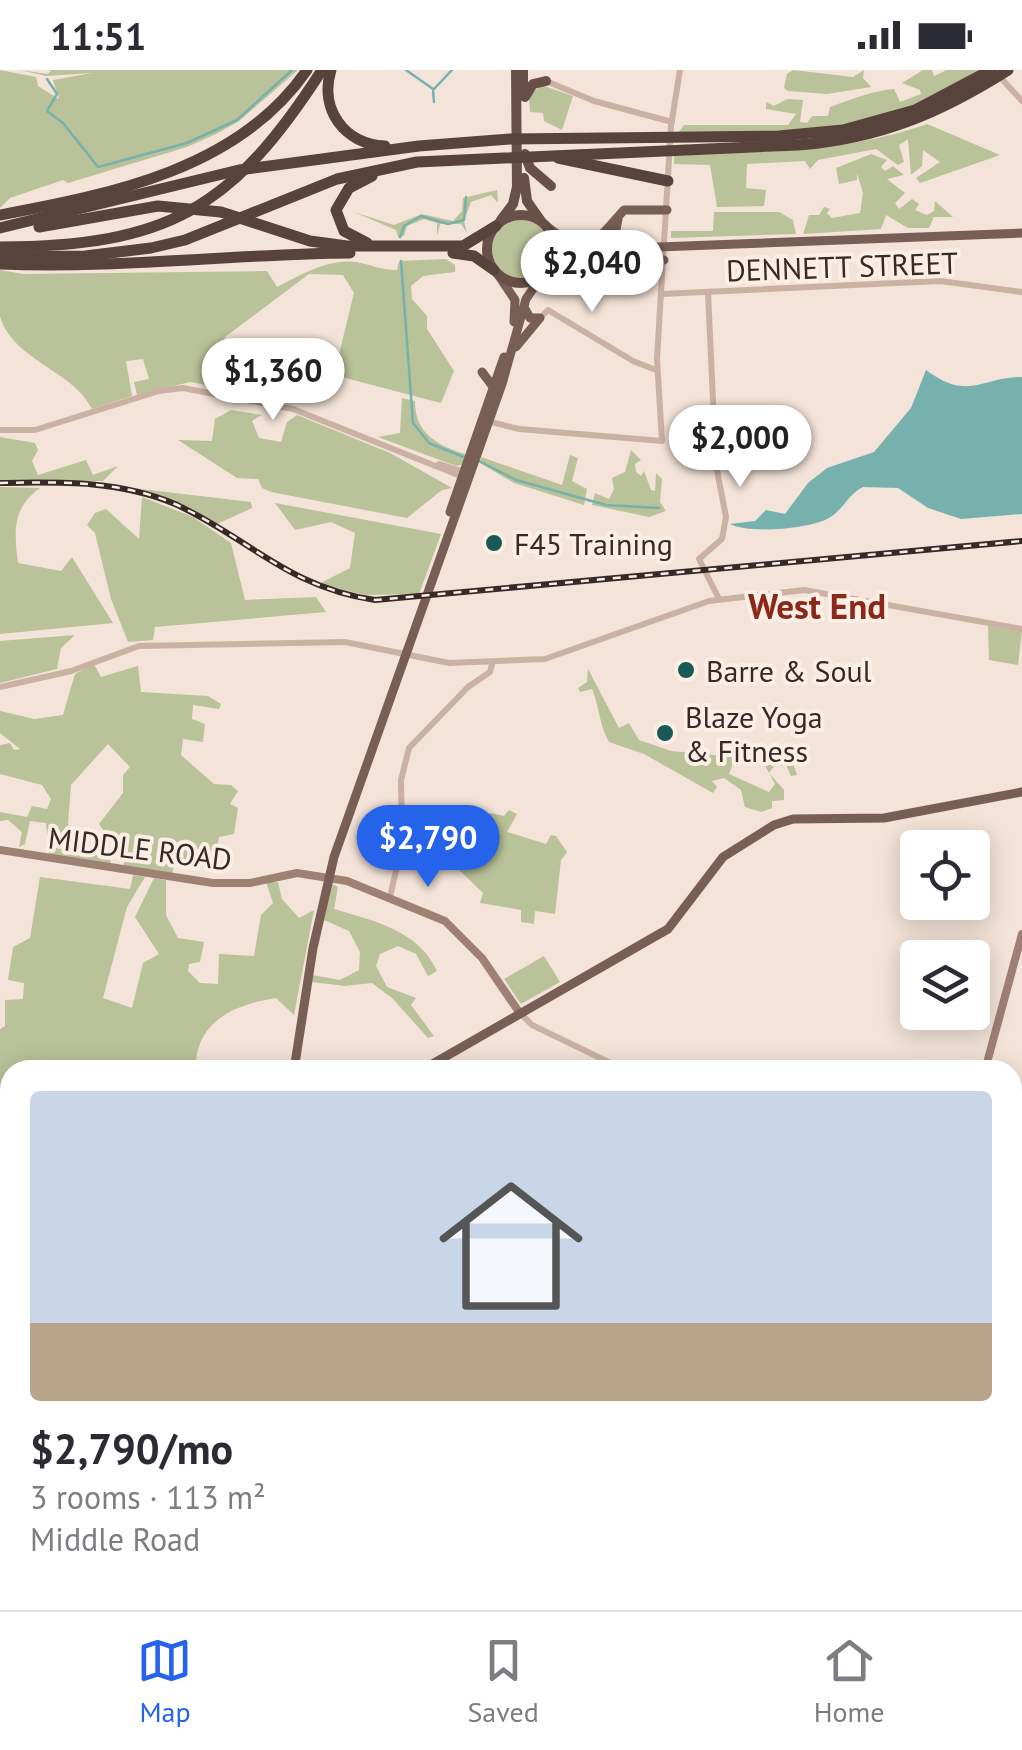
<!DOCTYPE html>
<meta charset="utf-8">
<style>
:root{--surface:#fff;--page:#f2f2f3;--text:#2b2b33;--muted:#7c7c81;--line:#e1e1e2;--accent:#2563eb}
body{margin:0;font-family:"PT Sans",sans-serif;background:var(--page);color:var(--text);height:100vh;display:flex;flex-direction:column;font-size:38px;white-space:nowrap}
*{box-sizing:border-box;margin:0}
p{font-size:32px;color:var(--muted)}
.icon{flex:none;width:55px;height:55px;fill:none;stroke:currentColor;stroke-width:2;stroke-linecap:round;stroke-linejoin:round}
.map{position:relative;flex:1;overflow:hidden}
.drawer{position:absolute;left:0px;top:990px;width:1022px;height:550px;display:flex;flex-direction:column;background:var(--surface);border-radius:30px 30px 0 0;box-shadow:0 5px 25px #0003}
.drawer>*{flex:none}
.buttons{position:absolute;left:900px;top:760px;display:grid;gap:20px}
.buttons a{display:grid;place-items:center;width:90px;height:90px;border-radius:10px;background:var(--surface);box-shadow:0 5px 25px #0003;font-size:50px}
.price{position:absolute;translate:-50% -85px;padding:0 22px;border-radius:35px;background:#fff;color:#222;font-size:32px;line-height:65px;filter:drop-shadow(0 2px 5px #0008)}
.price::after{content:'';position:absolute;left:50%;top:60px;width:30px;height:22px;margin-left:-15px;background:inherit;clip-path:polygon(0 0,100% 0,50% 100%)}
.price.on{background:var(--accent);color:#fff}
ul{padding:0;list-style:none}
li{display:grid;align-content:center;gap:20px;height:530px;padding:0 30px}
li+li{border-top:2px solid var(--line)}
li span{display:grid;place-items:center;height:310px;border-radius:10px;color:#555}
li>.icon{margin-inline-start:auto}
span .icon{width:180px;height:180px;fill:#fffc;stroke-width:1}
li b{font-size:42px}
.status{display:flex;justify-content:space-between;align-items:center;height:70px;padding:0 50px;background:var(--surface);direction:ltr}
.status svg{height:28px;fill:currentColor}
.dock{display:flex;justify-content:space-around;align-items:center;height:140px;border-top:2px solid var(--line);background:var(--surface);font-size:28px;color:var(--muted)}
.dock a{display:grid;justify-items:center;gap:5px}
.dock .on{color:var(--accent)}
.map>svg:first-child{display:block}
.green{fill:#b9c298}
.water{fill:#76b1ad}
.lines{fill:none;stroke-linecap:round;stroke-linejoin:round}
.stream{stroke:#76b1ad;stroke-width:2.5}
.tertiary{stroke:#cbb1a4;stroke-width:6}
.secondary{stroke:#9f8075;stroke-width:8}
.primary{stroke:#795e56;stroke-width:9}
.trunk{stroke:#685049;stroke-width:10}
.motorway{stroke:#58423c;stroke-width:11}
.rail-casing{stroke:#362926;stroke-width:6}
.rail{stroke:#faeee5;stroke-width:2.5;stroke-dasharray:8;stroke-linecap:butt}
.poi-dot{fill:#195a57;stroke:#faeee5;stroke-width:4}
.labels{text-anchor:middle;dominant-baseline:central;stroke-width:8;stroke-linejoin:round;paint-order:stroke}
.street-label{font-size:30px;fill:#362926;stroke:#faeee5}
.poi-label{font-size:30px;fill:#362926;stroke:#faeee5;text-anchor:start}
.quarter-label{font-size:35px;font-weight:bold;fill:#8a281a;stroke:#faeee5}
</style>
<div class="status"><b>11:51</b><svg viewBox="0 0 49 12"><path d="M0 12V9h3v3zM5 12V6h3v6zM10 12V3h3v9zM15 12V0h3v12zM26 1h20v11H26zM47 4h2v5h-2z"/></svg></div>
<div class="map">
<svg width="1022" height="1540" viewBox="0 0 1022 1540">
<rect width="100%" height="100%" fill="#f3e3d8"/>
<!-- green -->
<g class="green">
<polygon points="0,0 36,7 38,16 59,29 53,10 92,3 46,6 20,0 48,4 51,0 298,0 239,51 218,63 187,77 68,113 63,110 10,128 0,138"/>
<polygon points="793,0 853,7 864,0 863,8 871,17 827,24 788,21 784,18 787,4"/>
<path d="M923 0H932L934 6 947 0H980C946 19 912 40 873 49 811 65 742 61 678 63L684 55H788L796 44 766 39V32L774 36 787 29 803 30 800 52 807 53 812 46H828L830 37C850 30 871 21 894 19L900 32 921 24 920 20 902 13Z"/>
<polygon points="541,15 573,26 562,60 544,51 543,43 530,42 529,26"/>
<path d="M927 54 1000 85 920 113 916 108 940 92 923 80 922 96 911 105 908 69 899 75 904 92 898 95 876 79 818 90 810 99 805 91 747 94 746 118 766 120 764 136 717 137 710 95 674 94V84C761 83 844 83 927 54Z"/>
<polygon points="871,84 887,90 881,97 885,101 893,96 904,105 887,109 905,123 895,133 899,139 912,129 919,134 915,140 927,145 934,141 935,131 953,147 934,147 929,158 908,158 886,145 881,159 803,164 809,145 819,145 824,137 830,139 827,143 832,148 860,143 863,123 857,103 857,110 839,114 836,98"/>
<polygon points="497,120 498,133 491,125 471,132 464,151 467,163 461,154 440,154 437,166 437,153 424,149 407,156 404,166 398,167 396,160 354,142 394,155 422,144 453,151 462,141 463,128"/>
<polygon points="714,142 779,142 793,150 796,164 671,168 671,161 713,161"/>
<circle cx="521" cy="179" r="29"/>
<path d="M446 189 455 195V202L423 206 411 216 412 229 427 246V259L454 301 441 333 334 305 354 223 343 205 309 204 225 267 211 300 238 313V321L190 312 137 325 134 312 149 309 143 289 126 291 132 326 92 339C73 300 15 292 0 247 0 235 0 214 0 200L23 204 267 201 277 217C300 205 329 188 356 192 372 195 381 200 397 200L399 191Z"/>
<path d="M402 328 415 331C415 365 438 375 467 385L464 394 456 396 378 367 400 363Z"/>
<polygon points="231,340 262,345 252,351 259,368 281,372 287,352 297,345 390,383 452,418 442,420 407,448 271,422 262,418 258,409 237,408 178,370 212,371 215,349"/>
<polygon points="0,367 35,373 38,380 32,391 38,405 86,390 93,405 118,396 103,411 0,411"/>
<polygon points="631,380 641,390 635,394 636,402 641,406 644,401 651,420 655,421 656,403 662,409 660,432 666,441 649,447 592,435 595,423 609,429 614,419 612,408 625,402"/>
<polygon points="570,385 578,388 572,411 587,419 584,435 514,413 480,393 481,387 562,415"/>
<path d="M0 417 40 418C12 438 14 461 18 493L61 501 72 487 113 553 0 564Z"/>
<polygon points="141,419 251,432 252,438 215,455 187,436"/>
<polygon points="142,427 193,447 231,473 245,530 316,527 326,542 155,557 153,570 128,572 111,529 95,463 87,455 95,443 106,439 139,469"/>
<polygon points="275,433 441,464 419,524 365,525 319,514 350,498 355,463 331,452 295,460"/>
<polygon points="988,556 1022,561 1018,595 989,590"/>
<polygon points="75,565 61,578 57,599 0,613 0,571"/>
<polygon points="94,594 101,607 138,596 141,622 208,626 221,634 219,639 193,635 192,649 205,654 203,672 183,669 181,685 214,714 231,715 238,721 230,734 238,738 234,764 219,767 216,784 198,793 175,791 172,805 123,798 126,780 116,778 99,754 123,723 123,705 130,697 108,674 71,715 68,754 82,785 110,785 111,796 49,787 46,753 30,751 25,774 19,777 22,762 8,750 0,751 0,742 27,747 32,736 47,739 51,729 42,715 0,704 0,675 10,673 14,680 20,679 0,663 0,641 34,649 63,645 75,604"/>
<path d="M588 599 619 658 629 653 639 670 671 681 735 687 729 704 769 722 775 714 761 688H782L794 696 797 705 791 706 786 695 774 696 769 703 784 720V730L772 731V738L761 742 745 737 741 720 724 708 712 711 717 717 713 723 644 684 609 672C599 655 600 638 592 619L580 622 578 618 587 612Z"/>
<polygon points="463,740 484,747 491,743 504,746 509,740 517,744 507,762 546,774 551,765 556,766 567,782 561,790 555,844 535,841 534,854 521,852 521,840 480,833 483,823 455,796 480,755 461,746"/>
<path d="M133 805 145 807 127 837 103 928 132 938 143 893 159 884 135 847 154 808 166 810V845L178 868 204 872 200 892 189 894 188 901 200 913 218 914 219 884 254 886 261 845 273 833 266 812H278L282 829 299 848 314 840 294 945 276 928C235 934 194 952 196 1000H10V1045L0 1043V959L5 956V930L23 929 24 913 8 910 13 877 30 868 40 807 130 819Z"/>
<path d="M331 813 338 817 334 839C374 851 418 860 437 901L428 906 416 884 398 876 380 884 376 896 387 917 416 928 411 935 434 966 428 968 392 928 372 913 345 916 312 912V905L340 910 359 900 360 882 349 861 324 850Z"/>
<polygon points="544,886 560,912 521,934 504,909"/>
<polygon points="1022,1057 1022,1323 1013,1328 1012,1058"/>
<polygon points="0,1092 10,1094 10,1220 0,1232"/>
<polygon points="10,1385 10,1530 183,1530 178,1540 0,1540 0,1393"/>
<polygon points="1013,1418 1022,1424 1022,1540 937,1540 939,1535 930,1530 1012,1530"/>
<polygon points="324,1530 628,1530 626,1540 467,1540 447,1531 409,1540 388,1532 362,1531 346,1540 324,1540"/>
</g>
<!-- water -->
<g class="water">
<path d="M926 300C969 332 981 307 1022 307V444L961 449 928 438 898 418 863 417C848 424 842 442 827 449 807 459 749 464 730 454L755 451 766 440 785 444 808 413 827 398 874 382 911 338Z"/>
<polygon points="181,1530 326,1530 324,1540 177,1540"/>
</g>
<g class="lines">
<!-- stream -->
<g class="stream">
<polyline points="406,0 433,19"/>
<polyline points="47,9 57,24 47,41 63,53 98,97 187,73 237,50 292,0"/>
<polyline points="434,32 433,20 452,0"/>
<polyline points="400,167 404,156 421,146 448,154 464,150 466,127"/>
<polyline points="401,191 413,353 429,373 466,388"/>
<polyline points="479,391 516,410 606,435 659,438"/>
</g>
<!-- tertiary -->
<g class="tertiary">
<polyline points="999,6 1022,31"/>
<polyline points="546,11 594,31 672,52"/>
<polyline points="708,222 716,395 726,447 722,469 699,489 719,529"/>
<polyline points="662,224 940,211 1022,222"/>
<polyline points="540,248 548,240 633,291 656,300"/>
<polyline points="487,351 519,359 662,371 657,289 671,56 680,0"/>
<polyline points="0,360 35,360 159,321 183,318 293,339 463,407"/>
<polyline points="439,394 465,402"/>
<polyline points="0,617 71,601 139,576 345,572 449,593 545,589 709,531 804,520 1022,559"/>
<polyline points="390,827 402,774 401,710 409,678 468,617 490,602 492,594"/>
<polyline points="519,942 532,955 625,1000"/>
<polyline points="0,1045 10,1047"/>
<polyline points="1012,1055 1022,1054"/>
</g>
<!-- secondary -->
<g class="secondary">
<polyline points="0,780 213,813 250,813 297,803 347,811 445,851 482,888 519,942"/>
<polyline points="985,1000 1022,864"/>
<polyline points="832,1530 833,1540"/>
</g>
<!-- primary -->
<g class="primary">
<polyline points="618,149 615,165 633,173"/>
<polyline points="545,155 565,170 587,175"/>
<polyline points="586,175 599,168 624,140 667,140"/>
<polyline points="585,180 611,193 664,190"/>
<polyline points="497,203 515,230 514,252"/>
<polyline points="516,277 540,248 530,248 525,239"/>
<polyline points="482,302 494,318"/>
<polyline points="450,442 504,287"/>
<polyline points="294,1000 313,878 334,787 502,314 526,229 543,204 580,180 1022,163"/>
<polyline points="422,1000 668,859 723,787 774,755 793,749 884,748 1022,722"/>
<polyline points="0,1393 10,1382"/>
</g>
<!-- trunk -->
<g class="trunk">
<polyline points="523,0 523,26"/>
<polyline points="525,27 533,14 546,11"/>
<polyline points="525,84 530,98 551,116"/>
<polyline points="524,108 527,131 541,151"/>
<circle cx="521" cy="179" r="34"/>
<polyline points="501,150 513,134 517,117 516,0"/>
</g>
<!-- motorway -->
<g class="motorway">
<path d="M331 0C319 39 344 74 385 76"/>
<polyline points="558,88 668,111"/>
<path d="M0 145C112 124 239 99 307 0"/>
<polyline points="39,157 158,136 221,142 310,171 347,176 463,176 496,156"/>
<polyline points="0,158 239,100 419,76 510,69 779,66 843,60 915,40 991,0"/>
<polyline points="367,173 344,161 336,140 349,118 372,106"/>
<path d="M0 177C167 176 232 140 322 0"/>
<polyline points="453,183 474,186 494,200"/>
<path d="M0 187 85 186 151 178 185 170 337 109 417 92 798 75C879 69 940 43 1008 0"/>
<path d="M0 194C117 199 233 184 350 183"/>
</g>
<defs>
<path id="rail" d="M0 413C60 412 119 410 175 434 249 468 287 517 375 530L1022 471"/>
</defs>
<!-- rail casing -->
<use href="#rail" class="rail-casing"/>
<!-- rail -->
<use href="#rail" class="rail"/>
</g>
<!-- markers -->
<g class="poi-dot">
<circle cx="494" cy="473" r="10"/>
<circle cx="686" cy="600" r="10"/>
<circle cx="665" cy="663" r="10"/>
</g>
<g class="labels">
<!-- street labels -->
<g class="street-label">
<text transform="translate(842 196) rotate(-2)">DENNETT STREET</text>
<text transform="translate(140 778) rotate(7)">MIDDLE ROAD</text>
</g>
<!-- poi labels -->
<g class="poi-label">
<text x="514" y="473">F45 Training</text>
<text x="706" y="600">Barre &amp; Soul</text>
<text x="685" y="646">Blaze Yoga<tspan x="685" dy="34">&amp; Fitness</tspan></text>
</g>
<!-- quarter labels -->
<g class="quarter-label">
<text x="817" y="536">West End</text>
</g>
</g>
</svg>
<div class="buttons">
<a><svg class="icon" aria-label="locate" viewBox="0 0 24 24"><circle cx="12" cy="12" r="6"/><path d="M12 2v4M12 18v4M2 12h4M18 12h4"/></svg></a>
<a><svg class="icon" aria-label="layers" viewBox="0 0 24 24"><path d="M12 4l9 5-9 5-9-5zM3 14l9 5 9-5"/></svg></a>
</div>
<b class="price" style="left:592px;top:245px">$2,040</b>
<b class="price" style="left:273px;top:353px">$1,360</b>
<b class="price" style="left:740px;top:420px">$2,000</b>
<b class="price on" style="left:428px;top:820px">$2,790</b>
<section class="drawer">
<ul>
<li><span style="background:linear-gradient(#c9d6e8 75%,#b9a48a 0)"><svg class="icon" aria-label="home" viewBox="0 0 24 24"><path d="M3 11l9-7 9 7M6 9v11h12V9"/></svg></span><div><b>$2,790/mo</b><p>3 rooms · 113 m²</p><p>Middle Road</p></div></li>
</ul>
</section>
</div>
<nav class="dock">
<a class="on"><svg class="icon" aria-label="map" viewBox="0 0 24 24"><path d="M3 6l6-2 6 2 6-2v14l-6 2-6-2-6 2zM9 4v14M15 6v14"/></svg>Map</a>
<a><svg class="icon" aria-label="saved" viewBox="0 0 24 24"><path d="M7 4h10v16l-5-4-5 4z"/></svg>Saved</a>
<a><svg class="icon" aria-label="home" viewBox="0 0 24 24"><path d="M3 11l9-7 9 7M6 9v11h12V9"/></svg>Home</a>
</nav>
